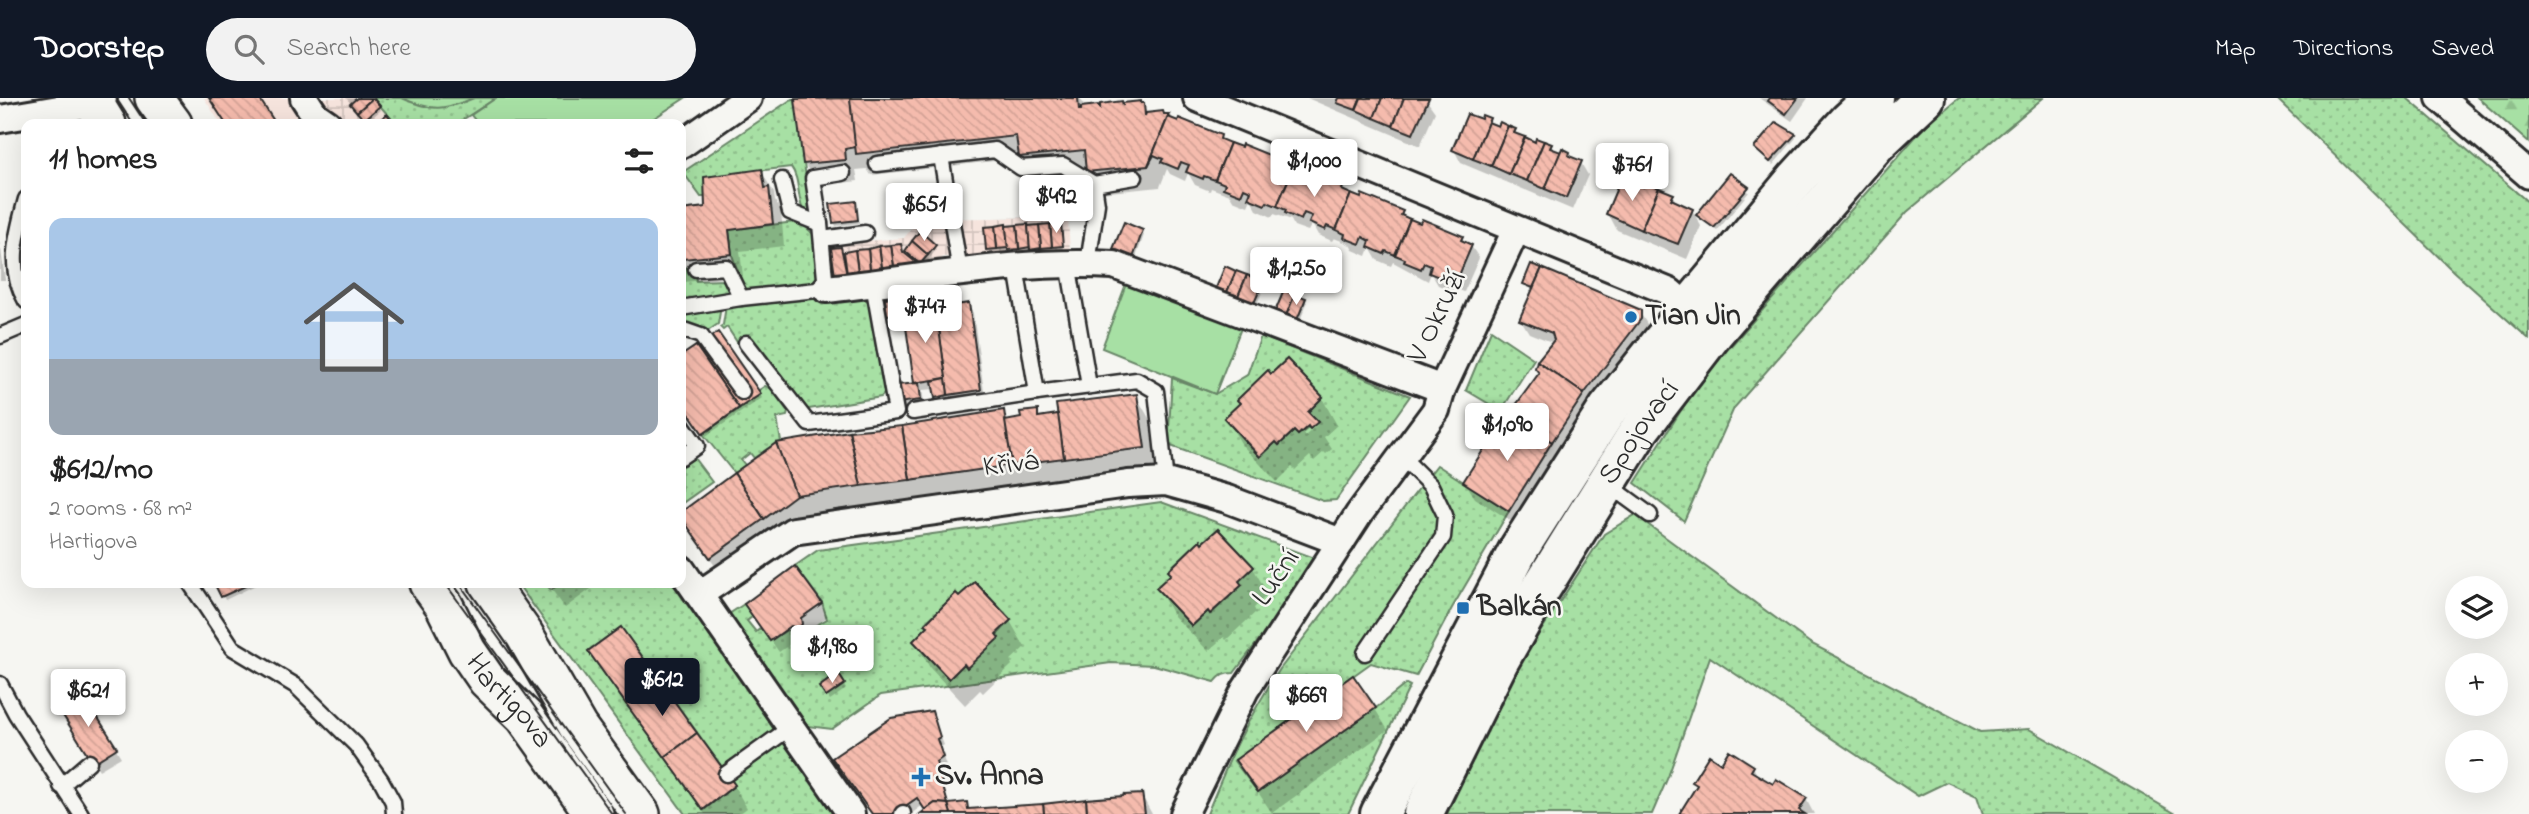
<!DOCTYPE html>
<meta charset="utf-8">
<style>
:root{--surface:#fff;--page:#f2f2f2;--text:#222;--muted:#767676;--accent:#111827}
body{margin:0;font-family:"Indie Flower",sans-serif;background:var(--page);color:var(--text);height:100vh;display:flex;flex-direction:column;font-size:26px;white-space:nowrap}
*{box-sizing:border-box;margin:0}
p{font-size:23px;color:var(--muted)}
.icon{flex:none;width:38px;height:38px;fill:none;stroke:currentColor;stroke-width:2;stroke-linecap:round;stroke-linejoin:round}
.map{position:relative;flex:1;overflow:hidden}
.side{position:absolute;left:21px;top:21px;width:665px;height:469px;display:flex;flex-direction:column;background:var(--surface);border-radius:14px;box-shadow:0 7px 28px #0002}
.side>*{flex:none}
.fabs{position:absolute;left:2445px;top:478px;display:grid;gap:14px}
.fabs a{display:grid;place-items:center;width:63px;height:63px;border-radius:50%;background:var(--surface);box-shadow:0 7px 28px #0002;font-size:35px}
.price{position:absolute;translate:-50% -60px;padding:0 16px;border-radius:7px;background:#fff;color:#222;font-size:23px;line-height:46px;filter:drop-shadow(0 2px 4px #0008)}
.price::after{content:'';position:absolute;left:50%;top:42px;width:21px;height:16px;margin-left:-10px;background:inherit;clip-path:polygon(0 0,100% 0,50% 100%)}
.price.active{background:var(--accent);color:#fff}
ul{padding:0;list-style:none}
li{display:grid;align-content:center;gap:14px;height:371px;padding:0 28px}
li span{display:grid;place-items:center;height:217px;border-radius:14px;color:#555}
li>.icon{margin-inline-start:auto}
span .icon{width:126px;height:126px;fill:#fffc;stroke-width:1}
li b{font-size:30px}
h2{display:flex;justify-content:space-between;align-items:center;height:84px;padding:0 28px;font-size:30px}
header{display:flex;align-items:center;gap:42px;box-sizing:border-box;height:98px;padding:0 35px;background:var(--accent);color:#fff}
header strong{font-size:33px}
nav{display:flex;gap:38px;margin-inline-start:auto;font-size:24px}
.search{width:490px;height:63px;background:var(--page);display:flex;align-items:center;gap:18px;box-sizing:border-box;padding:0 24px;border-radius:38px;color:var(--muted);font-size:26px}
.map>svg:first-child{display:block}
.built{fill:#f6e4dd}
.industrial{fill:url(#industrial-grid)}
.grass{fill:url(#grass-dots);stroke:#698668;stroke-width:2;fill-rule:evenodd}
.forest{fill:url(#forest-firs);stroke:#698668;stroke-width:2}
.park{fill:#a7e0a4;stroke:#698668;stroke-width:2}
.shadow{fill:#0003;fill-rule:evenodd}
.building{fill:url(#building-back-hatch);stroke:#2b2b2b;stroke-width:2}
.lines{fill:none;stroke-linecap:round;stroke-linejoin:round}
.service-casing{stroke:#2b2b2b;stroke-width:19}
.minor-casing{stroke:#2b2b2b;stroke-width:32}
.secondary-casing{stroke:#2b2b2b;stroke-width:42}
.primary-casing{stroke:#2b2b2b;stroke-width:44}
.service{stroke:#f6f6f2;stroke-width:14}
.minor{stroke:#f6f6f2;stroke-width:26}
.secondary{stroke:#f6f6f2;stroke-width:37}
.primary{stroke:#f6f6f2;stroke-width:38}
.tram{stroke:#2b2b2b;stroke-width:2}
.poi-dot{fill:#1f6fb2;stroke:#f6f6f2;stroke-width:2.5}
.labels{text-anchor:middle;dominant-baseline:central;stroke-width:5;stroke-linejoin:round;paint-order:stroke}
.street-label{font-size:30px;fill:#2b2b2b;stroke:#f6f6f2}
.poi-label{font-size:30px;font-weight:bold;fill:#2b2b2b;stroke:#f6f6f2;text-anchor:start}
</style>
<header>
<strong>Doorstep</strong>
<div class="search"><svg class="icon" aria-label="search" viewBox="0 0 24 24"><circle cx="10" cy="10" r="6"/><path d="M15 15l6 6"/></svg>Search here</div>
<nav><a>Map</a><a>Directions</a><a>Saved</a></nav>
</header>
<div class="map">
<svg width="2529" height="716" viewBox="0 0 2529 716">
<defs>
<pattern id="industrial-grid" width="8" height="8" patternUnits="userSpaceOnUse" patternTransform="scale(1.75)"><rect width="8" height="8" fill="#f6e4dd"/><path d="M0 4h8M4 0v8" fill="none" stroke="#d3c4be"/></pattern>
<pattern id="grass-dots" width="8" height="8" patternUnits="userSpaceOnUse" patternTransform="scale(1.75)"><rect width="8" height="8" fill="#a7e0a4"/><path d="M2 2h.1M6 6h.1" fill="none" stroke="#90c08d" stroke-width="1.8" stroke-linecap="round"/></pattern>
<pattern id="forest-firs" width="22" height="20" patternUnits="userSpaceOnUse" patternTransform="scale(1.75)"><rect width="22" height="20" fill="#a7e0a4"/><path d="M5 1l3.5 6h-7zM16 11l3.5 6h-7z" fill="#90c08d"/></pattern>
<pattern id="building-back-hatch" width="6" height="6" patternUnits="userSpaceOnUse" patternTransform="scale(1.75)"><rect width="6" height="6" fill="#f5bbad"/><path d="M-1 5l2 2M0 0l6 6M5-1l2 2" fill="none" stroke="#d2a195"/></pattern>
</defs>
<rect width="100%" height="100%" fill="#f6f6f2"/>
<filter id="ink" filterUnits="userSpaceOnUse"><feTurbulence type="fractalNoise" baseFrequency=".0143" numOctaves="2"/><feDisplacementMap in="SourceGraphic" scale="14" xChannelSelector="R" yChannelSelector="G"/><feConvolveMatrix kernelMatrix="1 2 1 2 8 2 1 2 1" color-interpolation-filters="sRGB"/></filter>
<g filter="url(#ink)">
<!-- built -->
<polygon class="built" points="204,0 288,0 300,20 311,26 221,26"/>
<!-- industrial -->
<g class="industrial">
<polygon points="313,0 377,0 400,26 347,26 337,21"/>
<polygon points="1068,119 1070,153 943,159 924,172 830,184 827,146 904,140 919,121"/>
</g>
<!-- grass -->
<g class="grass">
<polygon points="373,0 496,0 456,26 396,26"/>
<polygon points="1959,0 2043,0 1907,114 1734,310 1684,423 1635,385 1699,284 1926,27"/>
<polygon points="2276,0 2407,0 2529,105 2529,241 2453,173"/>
<path d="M792 1H795L811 115H804C797 101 800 80 791 69L705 79 706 99H701L683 74Z"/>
<polygon points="798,121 814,137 819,186 746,195 732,157 729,132 795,124"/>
<polygon points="694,169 696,183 724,182 731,198 681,205 681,170"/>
<polygon points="827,195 830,205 871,197 887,293 881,299 809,311 803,310 749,236 737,244 727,229 723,232 720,229 723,227 726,208"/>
<polygon points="721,208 718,226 705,235 700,230 681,227 681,215"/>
<polygon points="1491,232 1534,261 1501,313 1466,292"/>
<path d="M1261 238 1410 298 1336 402 1323 403 1168 347 1172 280 1215 296 1247 277ZM1287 261 1323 299 1308 314 1317 324 1298 337 1294 333 1279 347 1276 344 1260 359 1224 320 1240 305 1237 302 1268 273 1271 276Z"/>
<polygon points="765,288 771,290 788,314 787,318 777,320 781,344 776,345 754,360 750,355 741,362 745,367 734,375 703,336 761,296 759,292"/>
<polygon points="694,360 712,384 681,406 681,369"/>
<path d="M1437 367 1509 413 1452 510 1416 578 1371 565 1234 663 1257 693 1380 607 1406 586 1410 588 1348 716H1207C1229 661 1247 621 1280 571Z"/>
<path d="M1161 404 1314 460 1306 479 1234 575C1225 575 1220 577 1215 584L1154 567 1111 565 881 597 832 631 808 628 729 516 744 506 753 518 747 523 756 534 761 530 770 543 787 532 793 540 827 521 822 504 795 468 818 452ZM1218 431 1254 469 1239 483 1241 487 1211 516 1208 513 1192 528 1156 490 1171 476 1168 472 1199 443 1202 445ZM975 484 1011 522 967 569 964 566 949 581 913 543 928 528 925 525 956 496 959 498Z"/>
<polygon points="1635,417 1810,545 1980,634 2029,631 2176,716 1983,716 1977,698 1947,684 1918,698 1710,559 1668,679 1652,716 1447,716 1518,568 1604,436"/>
<path d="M517 485H545L551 492 561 485H672L835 716H685ZM621 529 735 687 704 712 588 553Z"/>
</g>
<!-- forest -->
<polygon class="forest" points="2478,0 2529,0 2529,45"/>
<!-- park -->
<g class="park">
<path d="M402 0H474C444 12 432 14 402 0Z"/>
<polygon points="496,0 685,0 645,26 478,26 471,17"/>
<polygon points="1126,186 1241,230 1215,296 1102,250"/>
</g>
<!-- shadow -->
<g class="shadow">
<polygon points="346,0 371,0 381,12 367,24"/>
<polygon points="820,0 1080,0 1086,10 1102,16 1102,7 1140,4 1148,16 1169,17 1172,23 1220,39 1223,44 1283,65 1286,70 1303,78 1342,90 1346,95 1402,114 1406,122 1461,139 1465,145 1471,148 1479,160 1464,194 1454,190 1453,193 1438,187 1431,175 1428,183 1393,164 1391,168 1377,162 1370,150 1367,158 1353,152 1350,147 1344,144 1334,140 1332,143 1318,137 1312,126 1308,133 1294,128 1291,122 1286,120 1274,116 1272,119 1257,112 1251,101 1248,108 1233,102 1230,97 1211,90 1210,93 1195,87 1188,75 1185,83 1170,76 1167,71 1160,89 1100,95 1089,74 1033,80 1021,60 871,77 867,71 856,72 858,83 817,88 805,66 797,3"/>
<polygon points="1307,0 1425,0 1435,14 1420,48"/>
<polygon points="1759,0 1808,0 1792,23"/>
<polygon points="1488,22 1492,28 1515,33 1518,39 1536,46 1551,48 1554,53 1569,55 1572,61 1581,65 1588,77 1573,112 1461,65 1454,52 1482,23"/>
<polygon points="1794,37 1796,40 1773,67 1756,50"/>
<polygon points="761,73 774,95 775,103 781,113 784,148 740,153 743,178 684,184 687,214 681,215 681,113 707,110"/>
<polygon points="1731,77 1749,94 1717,133 1697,119"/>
<polygon points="1644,91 1672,97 1677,105 1692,112 1701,128 1687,161 1617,132 1608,115"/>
<polygon points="855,105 859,125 836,128 834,124"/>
<polygon points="1060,127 1064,151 1033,155 1032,152 990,155 988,152"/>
<polygon points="1142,134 1144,137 1135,162 1117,154 1115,150"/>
<polygon points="0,144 5,182 0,182"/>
<polygon points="900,148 903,157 917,167 838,181 840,151 844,156"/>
<polygon points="934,148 936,152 923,169 909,156"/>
<polygon points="1541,172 1639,213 1647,226 1647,234 1519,428 1475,400 1465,384 1540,276 1554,245 1529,235 1521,222 1534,193 1525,186"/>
<polygon points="1258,183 1263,192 1256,208 1220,193 1218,190"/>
<polygon points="933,195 937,212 968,207 973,215 985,300 941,308 935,291 922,292 925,310 905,313 900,304 916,287 906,218 890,220 887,201"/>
<polygon points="1305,202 1307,205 1299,225 1279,217"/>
<polygon points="717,236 762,300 706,338 681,301 681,261"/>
<path d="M1287 263 1322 300 1337 327 1324 339 1332 351 1326 356 1324 354 1314 363 1310 358 1295 372 1292 369 1277 384 1242 347 1226 320ZM1317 322V327L1305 338 1303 336Z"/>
<polygon points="1136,298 1149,320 1156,371 809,419 724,480 693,438 681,416 776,347 1003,314 1009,324 1023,322 1037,314 1040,320 1060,317"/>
<polygon points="1253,470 1268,496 1254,510 1256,514 1226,542 1224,539 1208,553 1173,517 1158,490 1172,477"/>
<polygon points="216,485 260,485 225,502"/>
<polygon points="547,485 593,485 595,488 565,510"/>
<polygon points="821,505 828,518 807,533 809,539 806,542 799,540 779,554 746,507"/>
<polygon points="1010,523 1025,549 1010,563 1012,567 983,595 980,592 965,607 930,570 915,543 929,530 927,526"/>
<polygon points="620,531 734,688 747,710 739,716 705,716 603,575 590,553"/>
<polygon points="838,578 846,591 830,602 822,589"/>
<polygon points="83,598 121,659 99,672 62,612"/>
<polygon points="1375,611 1388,632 1272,715 1237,663"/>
<polygon points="931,615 944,647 940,650 946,668 939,673 949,707 966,706 970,713 1142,698 1152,716 923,716 927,713 923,707 911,716 873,716"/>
<polygon points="1722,667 1753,669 1759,680 1806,701 1814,716 1681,716 1698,689 1694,684"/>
</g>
<!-- building -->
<g class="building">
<polygon points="209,0 259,0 276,26 226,26"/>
<polygon points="357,0 373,0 357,14 350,6"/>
<polygon points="373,0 380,8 364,22 357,14"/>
<polygon points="850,0 856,49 845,51 846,62 803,66 795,1"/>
<polygon points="850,0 1078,0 1079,12 1081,12 1081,9 1098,7 1100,10 1100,6 1122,3 1123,8 1123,5 1141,3 1141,5 1144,5 1145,18 1146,15 1163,13 1164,16 1169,16 1148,68 1086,74 1084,52 1019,59 1016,38 856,56"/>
<polygon points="1339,0 1361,0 1356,12 1337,5"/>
<polygon points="1361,0 1382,0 1374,20 1356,12"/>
<polygon points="1382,0 1404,0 1393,28 1374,20"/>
<polygon points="1404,0 1429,0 1413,36 1393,28"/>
<polygon points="1770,0 1798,0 1786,16 1768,3"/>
<polygon points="387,16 394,24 391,26 375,26"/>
<polygon points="1467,16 1481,21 1482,17 1490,20 1473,61 1452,52"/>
<polygon points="1168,19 1178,23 1179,20 1221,37 1220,41 1230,45 1215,82 1204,78 1203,81 1186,74 1189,67 1181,64 1178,71 1161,64 1163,61 1154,57 1148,68"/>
<polygon points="1488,24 1498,28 1500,24 1508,28 1491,68 1473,61"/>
<polygon points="1776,24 1796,36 1770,64 1754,50"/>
<polygon points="1508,28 1516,31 1514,35 1525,39 1509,76 1491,68"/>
<polygon points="1525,39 1535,44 1536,40 1544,43 1527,83 1509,76"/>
<polygon points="1544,43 1552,46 1550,50 1561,54 1545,91 1527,83"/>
<polygon points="1230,45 1241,49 1242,46 1284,63 1282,67 1293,71 1277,108 1267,104 1265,107 1248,100 1251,93 1244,90 1241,97 1223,90 1225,86 1215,82"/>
<polygon points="1562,50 1570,54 1569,58 1582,63 1566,100 1545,91"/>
<polygon points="762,71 765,90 769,89 773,126 729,132 732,156 683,161 681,112 705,109 704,79"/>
<polygon points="1293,71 1302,76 1303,71 1343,88 1342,92 1351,96 1336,132 1327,128 1325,132 1309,125 1312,118 1304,115 1301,122 1285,115 1286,112 1277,108"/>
<polygon points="1730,75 1749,89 1714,130 1696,117"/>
<polygon points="1621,80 1643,89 1645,84 1659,90 1641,132 1606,116"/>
<polygon points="1659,90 1674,96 1671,101 1693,111 1678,146 1641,132"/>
<polygon points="1351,96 1361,100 1362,96 1403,113 1401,117 1410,121 1395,157 1386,153 1384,156 1368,149 1370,143 1363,139 1360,146 1344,140 1345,136 1336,132"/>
<polygon points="856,103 858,122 833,125 830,106"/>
<polygon points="1410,121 1420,125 1422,121 1463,138 1461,142 1472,147 1457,182 1447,178 1446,182 1429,175 1431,168 1424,165 1421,171 1404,164 1405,161 1395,157"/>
<polygon points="1124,124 1143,132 1133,160 1113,151"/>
<polygon points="1061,125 1063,148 1052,149 1050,126"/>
<polygon points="1006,126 1008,150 997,151 995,128"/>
<polygon points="1028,126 1030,149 1019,151 1017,127"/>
<polygon points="1050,126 1052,149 1041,150 1039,127"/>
<polygon points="1017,127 1019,151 1008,152 1006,128"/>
<polygon points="1039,127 1041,150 1030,152 1028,128"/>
<polygon points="995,128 997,151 986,152 984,129"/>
<polygon points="920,133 936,147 928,157 912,143"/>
<polygon points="912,143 928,157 920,166 905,153"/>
<polygon points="901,146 903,154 918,166 894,169 891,147"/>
<polygon points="891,147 894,169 882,170 879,148"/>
<polygon points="879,148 882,170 870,172 868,151"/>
<polygon points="841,149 847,176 835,178 831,150"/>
<polygon points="868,151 870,172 858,174 855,152"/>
<polygon points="855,152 858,174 847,176 844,154"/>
<polygon points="1531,166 1542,170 1533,190 1523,186"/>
<polygon points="1225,168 1236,173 1227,194 1216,190"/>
<polygon points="1542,170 1641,212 1641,221 1584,296 1537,263 1554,242 1552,235 1519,222"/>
<polygon points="1236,173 1247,177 1238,198 1227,194"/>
<polygon points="1247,177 1260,182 1258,185 1262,187 1254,205 1238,198"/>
<polygon points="1284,192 1295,196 1286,218 1275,214"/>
<polygon points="934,194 936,210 887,217 885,200"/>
<polygon points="1295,196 1306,200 1297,222 1286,218"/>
<polygon points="969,205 981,292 948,297 936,210"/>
<polygon points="936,210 946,280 914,285 904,215"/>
<polygon points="718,234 761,296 739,310 696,248"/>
<polygon points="696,248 739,310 703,336 681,304 681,258"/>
<polygon points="1287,261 1323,299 1308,314 1318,324 1310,331 1308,328 1298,337 1294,333 1279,347 1276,344 1260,359 1224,320 1240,305 1237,302 1268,272 1271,276"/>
<polygon points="1537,263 1584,296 1552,344 1508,318 1539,275 1535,270"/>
<polygon points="946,280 948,297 935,300 932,283"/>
<polygon points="919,285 921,302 898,305 896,287"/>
<polygon points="1137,296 1145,350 1064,360 1056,306"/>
<polygon points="1004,312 1012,367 910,382 902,328"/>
<polygon points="1038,312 1038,319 1058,316 1064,360 1012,367 1005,323 1021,320 1020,314"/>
<polygon points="1508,318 1552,344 1509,413 1463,384 1499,327 1501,329"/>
<polygon points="902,328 910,382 861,388 849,333"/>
<polygon points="849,333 861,388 796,397 776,345"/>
<polygon points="776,345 796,397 764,421 734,375"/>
<polygon points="734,375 764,421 710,460 681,419 681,414"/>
<polygon points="1218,431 1254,469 1239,483 1242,487 1210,516 1208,513 1192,528 1156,490 1171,476 1168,473 1200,442 1202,445"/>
<polygon points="795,468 822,505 801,520 802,526 800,529 797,530 791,528 770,543 744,506"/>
<polygon points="975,484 1011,522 996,536 999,540 967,570 964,566 949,581 913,543 928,528 925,526 956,495 959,498"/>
<polygon points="214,485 252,485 221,499"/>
<polygon points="621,529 659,582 626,606 588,553"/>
<polygon points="838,575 845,586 826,599 819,589"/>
<polygon points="1353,577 1376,610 1258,694 1235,662"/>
<polygon points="659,582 697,635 665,659 626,606"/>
<polygon points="83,596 117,650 93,665 59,611"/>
<polygon points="932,613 940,639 937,641 943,659 936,664 942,683 938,686 943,689 948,706 935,705 925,712 917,700 894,716 872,716 832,660 891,620"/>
<polygon points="697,635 735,687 703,712 665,659"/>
<polygon points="1729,652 1754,668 1751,673 1773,686 1776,681 1807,700 1799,712 1805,716 1679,716 1697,687 1692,684 1709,657 1721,665"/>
<polygon points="1142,694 1145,716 1087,716 1086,701 1123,698 1124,695 1124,697 1142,696"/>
<polygon points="1086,701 1087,716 1044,716 1043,706"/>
<polygon points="967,704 968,711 1043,706 1044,716 951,716 948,706"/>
<polygon points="935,705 948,706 951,716 920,716"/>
</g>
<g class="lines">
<defs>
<g id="service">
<polyline points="941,58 960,174"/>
<polyline points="877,66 995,52 1021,70 1063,67 1094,86 1135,79"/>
<path d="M26 101C17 135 6 170 26 203"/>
<polyline points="820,126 813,80 843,75"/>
<polyline points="822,141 865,135"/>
<polyline points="1068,165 1089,288"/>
<polyline points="1088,165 1097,106 1094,86"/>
<polyline points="1016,169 1037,295"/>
<polyline points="696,171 726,169 741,200"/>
<polyline points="681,210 741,200 826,191 820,126 790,114 782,82"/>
<polyline points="681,231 701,238 742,294"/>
<polyline points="0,238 26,227"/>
<polyline points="746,245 809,326 896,314 873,186"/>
<polyline points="913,314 1037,295 1137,282 1156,293 1166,384"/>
<polyline points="681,325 697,348 681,359"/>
<polyline points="1609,387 1650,417"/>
<polyline points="190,485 233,550 296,588 356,647 381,682 393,704 394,716"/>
<polyline points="1365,555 1443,439 1445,417 1431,388 1402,359"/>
<polyline points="0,586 16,616 81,716"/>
<polyline points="726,676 791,629"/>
<polyline points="61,688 89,664"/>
<polyline points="902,716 903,715"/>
</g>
<g id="minor">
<polyline points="304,0 315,17 328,26"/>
<polyline points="1197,0 1670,194 1701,221"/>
<polyline points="2440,0 2529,77"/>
<polyline points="0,21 94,5 103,0"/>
<polyline points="681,47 748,0"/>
<path d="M826 191C922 181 1018 161 1114 167L1442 291"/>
<polyline points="681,471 851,716"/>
<polyline points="700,496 793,433 1128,386 1166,384 1227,401 1341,444"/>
<polyline points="1184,716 1245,592 1359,416 1436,312 1442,291 1516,132"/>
</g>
<g id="secondary">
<polyline points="91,0 107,26"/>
<polyline points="154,0 173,26"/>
<path id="s1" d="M428 485 444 507 467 553 487 582 525 619 594 716"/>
<polyline points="488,485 524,536 578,629 641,716"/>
</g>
<g id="primary">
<polyline points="1380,716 1520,449 1608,311 1689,210 1797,80 1848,24 1874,0"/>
<path id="s2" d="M1423 716 1499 563 1535 500 1640 331 1715 233 1876 46 1925 0"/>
</g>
</defs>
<!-- service casing -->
<use href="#service" class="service-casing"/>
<!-- minor casing -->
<use href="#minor" class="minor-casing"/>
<!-- secondary casing -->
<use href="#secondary" class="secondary-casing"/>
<!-- primary casing -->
<use href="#primary" class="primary-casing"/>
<!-- service -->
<use href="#service" class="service"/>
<!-- minor -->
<use href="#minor" class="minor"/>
<!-- secondary -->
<use href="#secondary" class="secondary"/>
<!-- primary -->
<use href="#primary" class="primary"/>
<!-- tram -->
<g class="tram">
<polyline points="116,0 133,26"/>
<polyline points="129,0 146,26"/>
<polyline points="445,485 612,716"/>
<polyline points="459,485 626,716"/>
</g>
</g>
</g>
<!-- markers -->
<g class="poi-dot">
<circle cx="1631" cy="219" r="7"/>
<rect x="1456" y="503" width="14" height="14" rx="3.5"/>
<path d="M917.5 668.5h7v7h7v7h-7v7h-7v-7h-7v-7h7z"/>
</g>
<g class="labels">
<!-- street labels -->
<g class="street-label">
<text transform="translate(1438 219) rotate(-64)">V Okruží</text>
<text stroke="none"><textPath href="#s2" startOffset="439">Spojovací</textPath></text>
<text transform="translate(1011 367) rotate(-7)">Křivá</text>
<text transform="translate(1277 480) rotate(-56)">Luční</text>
<text stroke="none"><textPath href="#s1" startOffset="144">Hartigova</textPath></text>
</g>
<!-- poi labels -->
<g class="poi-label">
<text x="1645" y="219">Tian Jin</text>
<text x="1477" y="510">Balkán</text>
<text x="935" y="679">Sv. Anna</text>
</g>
</g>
</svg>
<div class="fabs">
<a><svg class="icon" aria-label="layers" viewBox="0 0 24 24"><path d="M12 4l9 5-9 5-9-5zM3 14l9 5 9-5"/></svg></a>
<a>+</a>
<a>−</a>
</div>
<b class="price" style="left:1314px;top:101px">$1,000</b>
<b class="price" style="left:1632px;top:105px">$761</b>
<b class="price" style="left:1056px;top:137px">$492</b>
<b class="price" style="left:924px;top:145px">$651</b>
<b class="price" style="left:1296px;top:209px">$1,250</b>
<b class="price" style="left:925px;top:247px">$747</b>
<b class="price" style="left:1507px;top:365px">$1,090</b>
<b class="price" style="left:832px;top:587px">$1,980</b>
<b class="price active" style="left:662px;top:620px">$612</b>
<b class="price" style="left:88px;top:631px">$621</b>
<b class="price" style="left:1306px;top:636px">$669</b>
<section class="side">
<h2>11 homes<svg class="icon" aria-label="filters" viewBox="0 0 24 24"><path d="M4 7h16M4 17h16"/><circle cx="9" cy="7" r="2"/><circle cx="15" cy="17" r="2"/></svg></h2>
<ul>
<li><span style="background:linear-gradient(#a9c7e8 65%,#9aa5b1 0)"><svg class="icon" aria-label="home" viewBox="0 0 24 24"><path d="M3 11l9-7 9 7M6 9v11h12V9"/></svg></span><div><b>$612/mo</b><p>2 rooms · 68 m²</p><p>Hartigova</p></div></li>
</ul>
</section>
</div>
